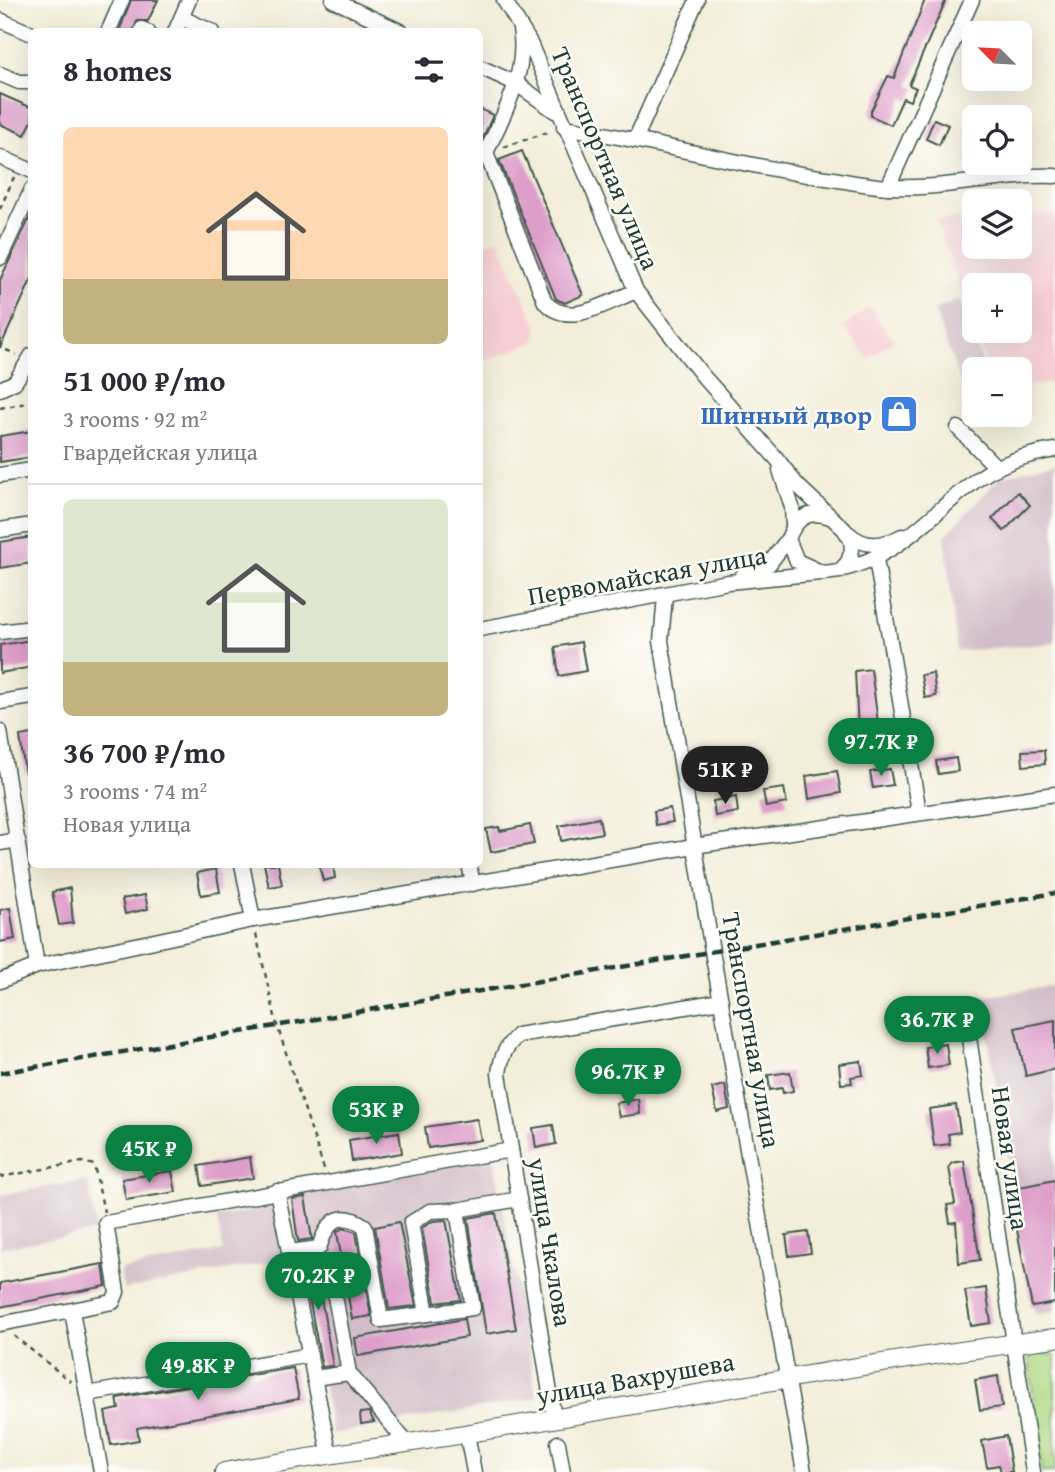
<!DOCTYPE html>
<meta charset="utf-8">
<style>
:root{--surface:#fff;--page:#f2f2f3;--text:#2b2b33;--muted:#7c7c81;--line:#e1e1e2;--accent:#0b8043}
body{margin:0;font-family:"Gentium Book Plus",serif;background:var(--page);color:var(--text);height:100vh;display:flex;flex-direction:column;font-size:26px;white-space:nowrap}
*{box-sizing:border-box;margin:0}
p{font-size:23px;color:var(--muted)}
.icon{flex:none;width:38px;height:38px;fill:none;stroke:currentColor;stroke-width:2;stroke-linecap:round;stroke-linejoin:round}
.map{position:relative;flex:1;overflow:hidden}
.side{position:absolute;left:28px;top:28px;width:455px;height:840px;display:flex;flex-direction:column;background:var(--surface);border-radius:10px;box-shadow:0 7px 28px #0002}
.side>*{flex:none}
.needle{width:46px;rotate:294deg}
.tools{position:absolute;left:962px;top:21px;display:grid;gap:14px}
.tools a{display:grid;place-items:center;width:70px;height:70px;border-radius:10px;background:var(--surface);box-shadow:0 7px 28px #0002;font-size:35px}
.price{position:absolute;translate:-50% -60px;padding:0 16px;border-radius:24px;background:var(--accent);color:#fff;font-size:23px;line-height:46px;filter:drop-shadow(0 2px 4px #0008)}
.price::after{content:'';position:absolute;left:50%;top:42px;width:21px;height:16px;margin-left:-10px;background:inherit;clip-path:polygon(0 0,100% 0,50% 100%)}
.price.current{background:#222;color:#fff}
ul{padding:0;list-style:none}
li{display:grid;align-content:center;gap:14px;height:371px;padding:0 35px}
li+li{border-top:2px solid var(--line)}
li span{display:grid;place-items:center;height:217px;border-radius:10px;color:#555}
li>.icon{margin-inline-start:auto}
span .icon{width:126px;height:126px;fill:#fffc;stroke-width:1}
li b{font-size:30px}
h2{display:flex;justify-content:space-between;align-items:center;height:84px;padding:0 35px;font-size:30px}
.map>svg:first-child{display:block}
.built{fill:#f7cfd4;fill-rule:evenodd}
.industrial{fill:#d2bdc8}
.green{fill:#add782;stroke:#668a5b;stroke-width:2}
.building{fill:#de9ecb}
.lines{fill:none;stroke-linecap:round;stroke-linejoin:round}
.minor-casing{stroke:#3f584d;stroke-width:17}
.major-casing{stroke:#3f584d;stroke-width:20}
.path{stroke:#3f584d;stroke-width:2.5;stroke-dasharray:5 5;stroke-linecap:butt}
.minor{stroke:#fff;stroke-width:14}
.major{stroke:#fff;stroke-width:18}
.rail{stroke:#1f3d34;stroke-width:4.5;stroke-dasharray:10 5;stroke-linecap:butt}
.labels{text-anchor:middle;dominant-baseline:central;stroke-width:5;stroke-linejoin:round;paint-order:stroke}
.street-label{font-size:26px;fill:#1f3d34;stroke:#fdfcf7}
.shop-label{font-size:26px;font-weight:bold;fill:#366cbe;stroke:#fdfcf7;text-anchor:end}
</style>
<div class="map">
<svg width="1055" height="1472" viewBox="0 0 1055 1472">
<rect width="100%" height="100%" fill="#fdfcf7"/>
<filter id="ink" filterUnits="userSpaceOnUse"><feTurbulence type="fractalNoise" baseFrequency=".0143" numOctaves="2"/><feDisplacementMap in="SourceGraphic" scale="14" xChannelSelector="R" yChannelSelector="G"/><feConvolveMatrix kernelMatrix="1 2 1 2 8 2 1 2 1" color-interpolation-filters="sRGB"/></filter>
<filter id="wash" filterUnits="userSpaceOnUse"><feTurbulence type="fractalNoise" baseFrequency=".00686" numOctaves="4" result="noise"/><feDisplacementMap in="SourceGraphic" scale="28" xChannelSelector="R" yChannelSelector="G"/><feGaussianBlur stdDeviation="1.57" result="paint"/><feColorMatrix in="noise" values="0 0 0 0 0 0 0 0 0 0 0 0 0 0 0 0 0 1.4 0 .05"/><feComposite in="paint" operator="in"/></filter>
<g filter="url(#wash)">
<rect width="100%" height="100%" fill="#f3eed9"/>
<!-- built -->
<g class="built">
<path d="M1055 214V382L1020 388V369H989L936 220 975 218V247H1020V216ZM975 285H1020V331H975Z"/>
<polygon points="498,239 538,329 535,342 480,362 480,247"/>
<polygon points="869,307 894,340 869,359 844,327"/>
</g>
<!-- industrial -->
<g class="industrial">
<polygon points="959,300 985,369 975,369 975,382 962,386 934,310"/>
<polygon points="1055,463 1055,643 957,651 945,536 999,478"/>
<polygon points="1055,986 1055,1311 1036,1315 981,997"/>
<polygon points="494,1157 537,1398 332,1434 291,1193"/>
<polygon points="88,1180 97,1231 0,1248 0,1195"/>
<polygon points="273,1207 282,1260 123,1290 120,1270 223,1251 217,1217"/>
</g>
<!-- green -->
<polygon class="green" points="1028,1352 1055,1355 1055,1472 1042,1472"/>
<g id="blocks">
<!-- building -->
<g class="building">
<polygon points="131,0 158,0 148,21 137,21 133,32 119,32"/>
<polygon points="925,0 946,0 909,85 916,88 910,101 903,98 891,125 871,116 871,111 888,76 894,78"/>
<polygon points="0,94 32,108 32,121 25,135 0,124"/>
<polygon points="480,109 493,115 482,140 480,139"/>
<polygon points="934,119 948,125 939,145 926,139"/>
<polygon points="522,151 583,295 565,303 556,299 499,160"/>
<polygon points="32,213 32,278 0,348 0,280"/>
<polygon points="32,431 32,457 0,462 0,436"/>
<polygon points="1018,492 1030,505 1004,531 992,519"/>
<polygon points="32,537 32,563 0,568 0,542"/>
<polygon points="32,640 32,667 0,673 0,645"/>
<polygon points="581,642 586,671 559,676 555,647"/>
<polygon points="871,669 879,730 858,732 855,671"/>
<polygon points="933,673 936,696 925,698 921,675"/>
<polygon points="32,734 32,773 25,773 20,736"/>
<polygon points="1044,750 1045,764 1023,766 1022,751"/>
<polygon points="956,758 958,771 938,774 936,761"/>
<polygon points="890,769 893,785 873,788 870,772"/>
<polygon points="837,771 841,793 809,799 806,776"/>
<polygon points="784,788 787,803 766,807 763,791"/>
<polygon points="736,797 738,812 715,816 713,801"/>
<polygon points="670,808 673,822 656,825 654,811"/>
<polygon points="599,818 602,833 561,841 559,826"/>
<polygon points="530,825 534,844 491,852 486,829 499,827 500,831"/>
<polygon points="264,864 278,864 282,885 269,887"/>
<polygon points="319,864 333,864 335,878 323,881"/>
<polygon points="216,869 220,892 201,895 197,873"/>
<polygon points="70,888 73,923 59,925 52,892"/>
<polygon points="145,895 148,909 125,914 122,899"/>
<polygon points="10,908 15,939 0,942 0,910"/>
<polygon points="1055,1020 1055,1069 1026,1076 1015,1028"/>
<polygon points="946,1044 949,1065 928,1068 925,1047"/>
<polygon points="861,1061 863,1075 851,1077 852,1083 841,1084 839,1064"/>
<polygon points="790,1072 793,1091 783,1093 782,1088 770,1090 768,1075"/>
<polygon points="725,1085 729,1109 717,1112 712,1088"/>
<polygon points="638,1099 640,1114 619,1117 616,1103"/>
<polygon points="956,1105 960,1132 948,1134 950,1144 934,1146 929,1109"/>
<polygon points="477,1119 481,1140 428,1148 425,1127"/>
<polygon points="553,1125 556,1144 536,1148 533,1128"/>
<polygon points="399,1132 402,1153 352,1161 349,1140"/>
<polygon points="250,1157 253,1178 202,1186 199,1166"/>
<polygon points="964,1161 980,1260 959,1263 956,1222 950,1223 947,1205 955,1204 949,1167 952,1163"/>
<polygon points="172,1171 176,1192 126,1200 122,1179"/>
<polygon points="1055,1180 1055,1303 1032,1307 1009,1189"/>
<polygon points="305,1197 312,1239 298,1241 292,1199"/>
<polygon points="496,1213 516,1329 486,1334 468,1218"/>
<polygon points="446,1220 461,1300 435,1303 422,1228 433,1221"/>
<polygon points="399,1222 416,1306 389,1309 375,1227"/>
<polygon points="343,1228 356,1232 371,1316 352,1319 337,1232"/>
<polygon points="808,1232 811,1253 789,1256 786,1235"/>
<polygon points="314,1258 333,1366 322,1367 302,1260"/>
<polygon points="103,1264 106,1286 0,1307 0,1283"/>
<polygon points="986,1288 991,1323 971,1326 965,1291"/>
<polygon points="464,1319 467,1337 358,1356 355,1338"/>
<polygon points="293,1368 299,1399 137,1428 139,1440 111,1445 105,1412 119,1409 117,1398"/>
<polygon points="998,1376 1002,1407 980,1410 975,1380"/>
<polygon points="369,1412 374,1422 361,1424 360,1413"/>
<polygon points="1006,1436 1012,1472 1001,1472 999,1465 987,1467 982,1441"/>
</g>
</g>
</g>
<g filter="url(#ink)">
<use href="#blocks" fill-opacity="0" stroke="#3f584d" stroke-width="2"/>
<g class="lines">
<defs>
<g id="minor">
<polyline points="333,0 402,32"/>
<path d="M504 0 529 41 636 291 703 376 777 459 797 485 844 529 851 540 852 550 848 562 840 571 823 573 797 561 788 539C796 518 808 509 830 517"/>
<polyline points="182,18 213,32"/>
<polyline points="0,20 32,34"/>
<polyline points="142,29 148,32"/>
<polyline points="108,32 122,0"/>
<polyline points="175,32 189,0"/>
<polyline points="480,67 517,84 555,111"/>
<polyline points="0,74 19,82 32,82"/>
<path d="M564 127C652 141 738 165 826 178 847 181 869 186 890 187 945 190 999 174 1055 176"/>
<polyline points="636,138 697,0"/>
<path d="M480 150 486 153 545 302C568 329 608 302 636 291"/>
<path d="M486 153C503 115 528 73 520 29"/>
<polyline points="0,157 32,171"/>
<polyline points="888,187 972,0"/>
<polyline points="0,258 32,189"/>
<polyline points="0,389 15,382 32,355"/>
<polyline points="958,428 997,468"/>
<polyline points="780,470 792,507 793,525"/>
<polyline points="0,475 32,470"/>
<polyline points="0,530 32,525"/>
<path d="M848 533C866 549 882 546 902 536"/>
<polyline points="876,559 919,812"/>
<path d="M840 570C903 555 929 514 979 478 1001 463 1029 454 1055 450"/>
<polyline points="742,576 769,564 788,539"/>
<polyline points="665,596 661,641 712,951 804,1472"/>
<polyline points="480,629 728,582 820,573"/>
<polyline points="0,632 32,628"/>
<polyline points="0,702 32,697"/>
<polyline points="0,731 37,966"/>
<polyline points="0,843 18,840"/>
<polyline points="242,864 253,920"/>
<polyline points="469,864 473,884"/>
<polyline points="0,981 37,966 253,920 694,846 1055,794"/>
<polyline points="966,1017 1033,1472"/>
<polyline points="277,1191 329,1452"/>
<path d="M290 1252 319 1248C327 1222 339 1209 365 1226L381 1320 473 1308 457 1210"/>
<polyline points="330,1269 349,1373 406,1442"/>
<polyline points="72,1311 101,1472"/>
<polyline points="427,1314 411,1223 430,1211 457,1210 519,1199"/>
<polyline points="0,1324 113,1302 117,1292 106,1223 511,1150"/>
<polyline points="314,1378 349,1373"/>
<polyline points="87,1394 310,1355"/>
<path d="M554 1418 499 1074C501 1057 505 1047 518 1035L721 1001"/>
<polyline points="467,1434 474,1472"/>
<polyline points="558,1443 563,1472"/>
</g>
<path id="major" d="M224 1472C306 1457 388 1447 470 1433 664 1401 859 1363 1055 1338"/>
</defs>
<!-- minor casing -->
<use href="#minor" class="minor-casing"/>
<!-- major casing -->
<use href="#major" class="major-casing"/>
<!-- path -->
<g class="path">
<polyline points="504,147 551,131"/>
<polyline points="0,209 14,177"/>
<polyline points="6,350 16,354"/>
<polyline points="0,408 32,402"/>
<polyline points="256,934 277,1025 324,1169"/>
<polyline points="0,1177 82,1162 94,1165 104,1212"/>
<polyline points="14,1336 71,1382"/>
</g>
<!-- minor -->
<use href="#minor" class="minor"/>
<!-- major -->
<use href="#major" class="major"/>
<!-- rail -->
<polyline class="rail" points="0,1073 1055,893"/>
</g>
</g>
<!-- icons -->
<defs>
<symbol id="shop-square" viewBox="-11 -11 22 22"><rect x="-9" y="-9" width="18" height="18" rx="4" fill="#3f7fe0" stroke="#fdfcf7"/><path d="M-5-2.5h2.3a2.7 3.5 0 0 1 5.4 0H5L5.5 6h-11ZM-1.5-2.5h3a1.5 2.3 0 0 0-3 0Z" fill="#fff"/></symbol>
</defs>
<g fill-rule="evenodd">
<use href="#shop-square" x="877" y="392" width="44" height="44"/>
</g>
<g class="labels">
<!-- street labels -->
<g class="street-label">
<text transform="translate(606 158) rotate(67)">Транспортная улица</text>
<text transform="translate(647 575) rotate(-10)">Первомайская улица</text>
<text transform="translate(752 1030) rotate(80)">Транспортная улица</text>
<text transform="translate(1011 1158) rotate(82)">Новая улица</text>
<text transform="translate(551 1242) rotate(81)">улица Чкалова</text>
<text transform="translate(635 1378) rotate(-10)">улица Вахрушева</text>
</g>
<!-- shop labels -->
<g class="shop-label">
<text x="872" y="414">Шинный двор</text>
</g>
</g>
</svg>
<div class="tools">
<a><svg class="needle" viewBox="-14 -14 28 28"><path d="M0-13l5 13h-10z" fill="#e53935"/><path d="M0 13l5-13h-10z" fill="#7c7c81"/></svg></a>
<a><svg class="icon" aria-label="locate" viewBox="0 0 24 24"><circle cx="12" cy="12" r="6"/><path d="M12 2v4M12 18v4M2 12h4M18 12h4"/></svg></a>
<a><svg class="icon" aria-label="layers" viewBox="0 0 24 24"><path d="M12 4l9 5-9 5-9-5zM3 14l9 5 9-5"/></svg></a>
<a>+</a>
<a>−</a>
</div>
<b class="price" style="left:881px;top:778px">97.7K ₽</b>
<b class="price current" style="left:725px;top:806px">51K ₽</b>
<b class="price" style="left:937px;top:1056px">36.7K ₽</b>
<b class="price" style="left:628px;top:1108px">96.7K ₽</b>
<b class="price" style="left:376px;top:1146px">53K ₽</b>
<b class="price" style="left:149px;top:1185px">45K ₽</b>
<b class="price" style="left:318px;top:1312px">70.2K ₽</b>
<b class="price" style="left:198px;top:1402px">49.8K ₽</b>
<section class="side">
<h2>8 homes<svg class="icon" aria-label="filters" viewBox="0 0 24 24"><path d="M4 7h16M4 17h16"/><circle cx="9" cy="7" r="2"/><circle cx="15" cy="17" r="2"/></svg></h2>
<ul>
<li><span style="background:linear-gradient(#ffd9b3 70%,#c2b280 0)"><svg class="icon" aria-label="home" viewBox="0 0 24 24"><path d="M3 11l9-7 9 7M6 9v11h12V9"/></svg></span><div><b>51 000 ₽/mo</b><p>3 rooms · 92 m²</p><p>Гвардейская улица</p></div></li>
<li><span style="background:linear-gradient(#dfe7d0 75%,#c2b280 0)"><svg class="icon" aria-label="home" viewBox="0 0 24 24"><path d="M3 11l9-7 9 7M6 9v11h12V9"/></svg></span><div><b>36 700 ₽/mo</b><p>3 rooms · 74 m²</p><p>Новая улица</p></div></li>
</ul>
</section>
</div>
